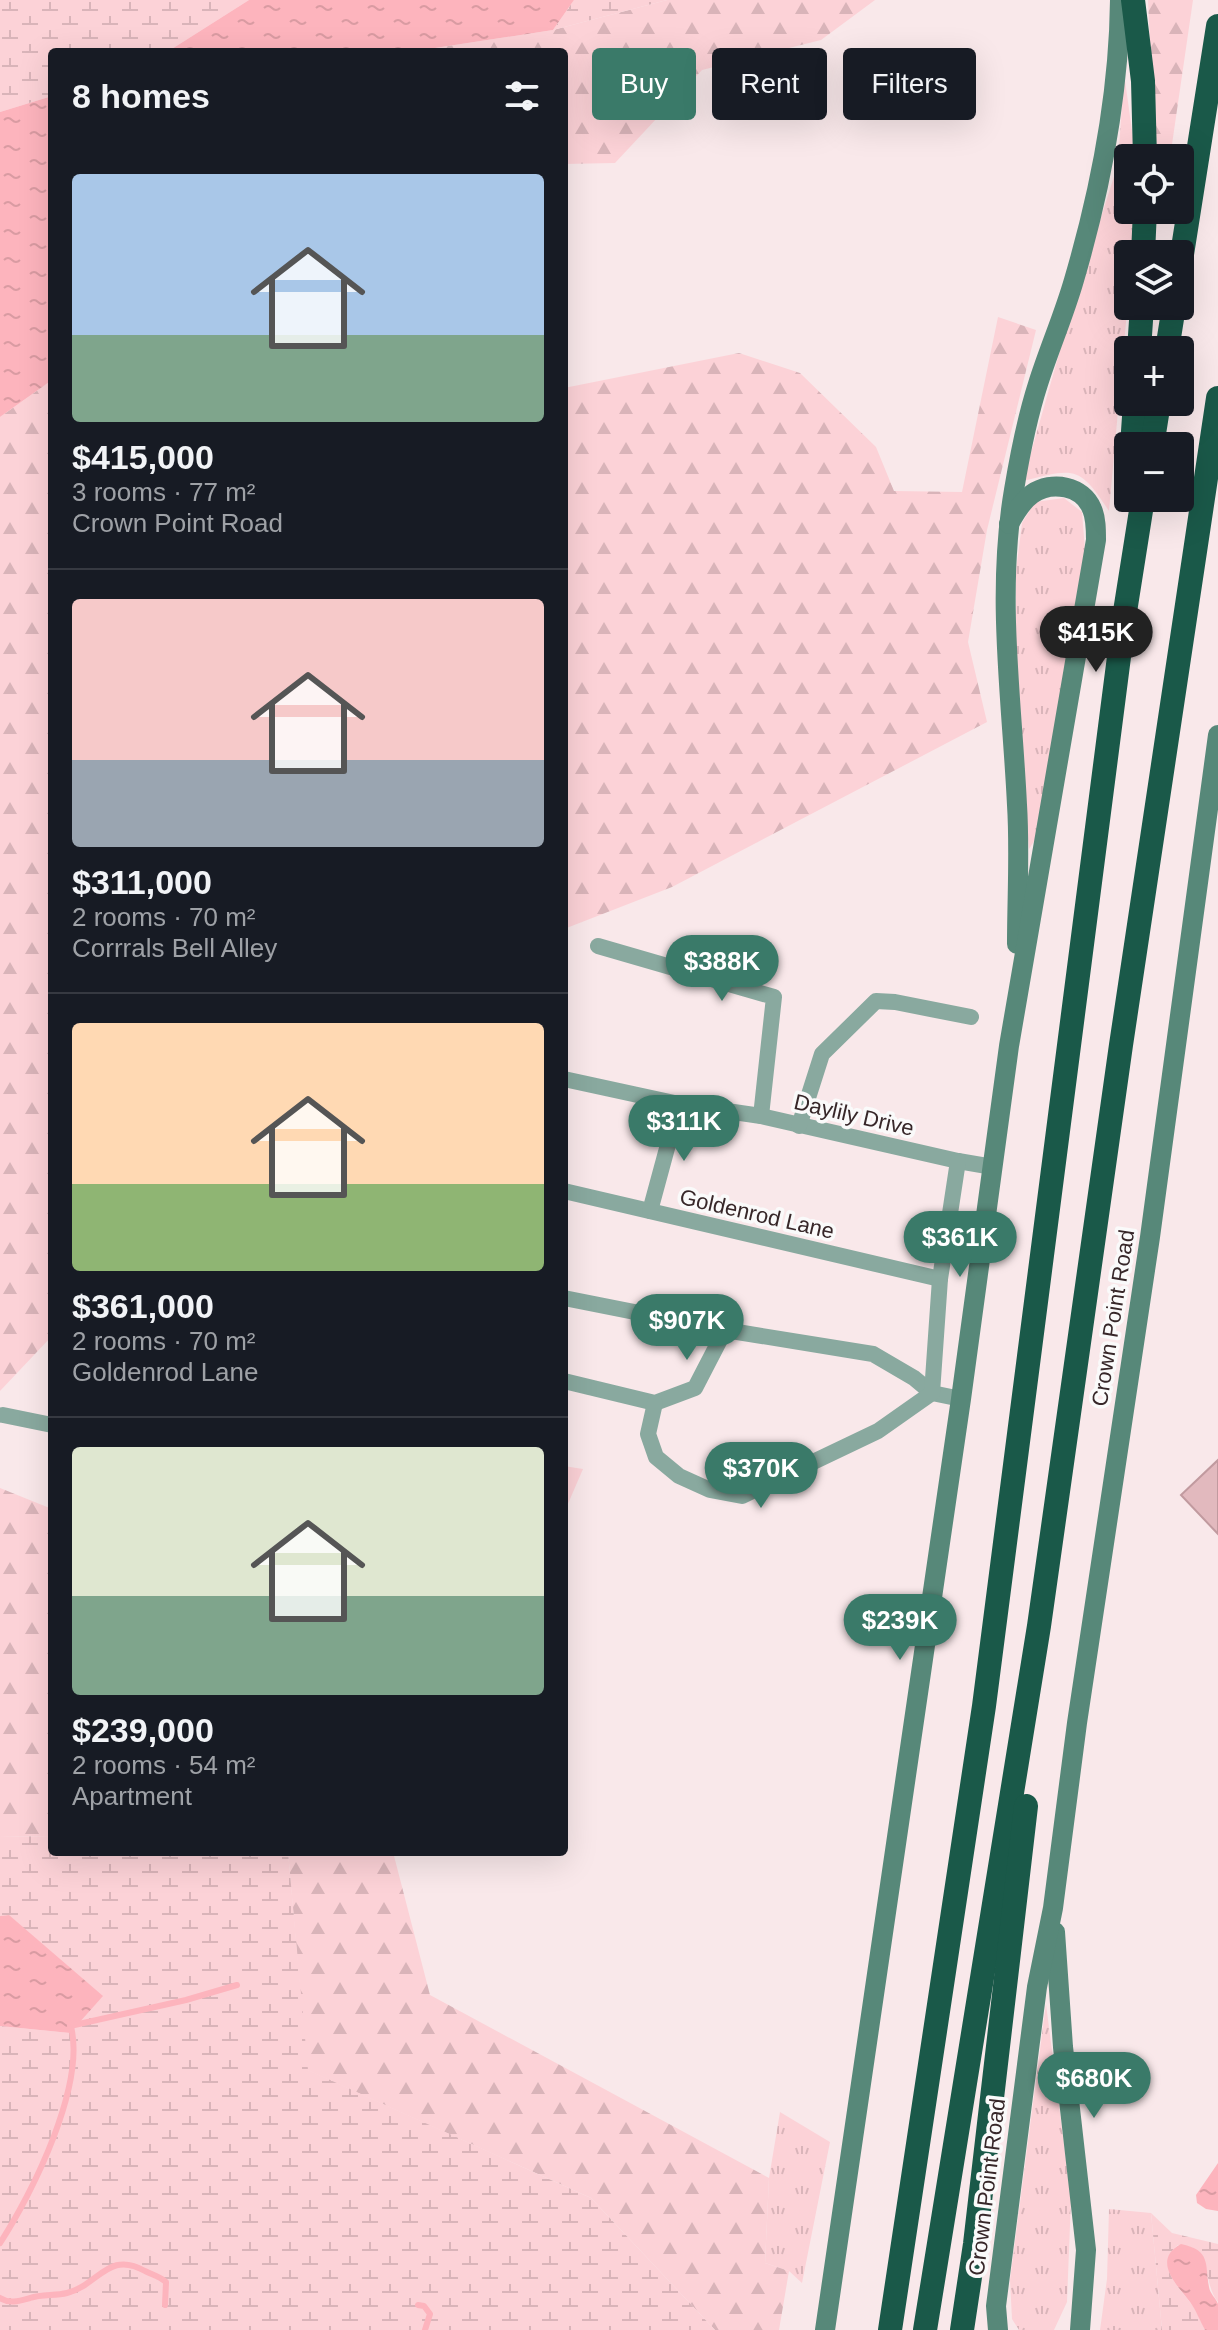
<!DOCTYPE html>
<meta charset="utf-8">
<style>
:root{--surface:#171b24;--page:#20242c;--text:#f1f3f6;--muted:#9ea1a6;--line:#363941;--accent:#3a7a69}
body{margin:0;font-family:Helvetica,sans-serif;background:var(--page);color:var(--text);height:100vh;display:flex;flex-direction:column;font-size:30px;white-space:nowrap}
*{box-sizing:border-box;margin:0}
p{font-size:26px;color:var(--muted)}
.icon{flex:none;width:44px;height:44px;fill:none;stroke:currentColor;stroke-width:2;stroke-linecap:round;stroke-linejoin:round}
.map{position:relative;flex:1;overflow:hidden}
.drawer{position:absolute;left:48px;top:48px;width:520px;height:1808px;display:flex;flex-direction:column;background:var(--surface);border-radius:8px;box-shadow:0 8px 32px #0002}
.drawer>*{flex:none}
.banner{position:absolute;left:592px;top:48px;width:506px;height:72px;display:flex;gap:16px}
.buttons{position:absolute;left:1114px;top:144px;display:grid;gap:16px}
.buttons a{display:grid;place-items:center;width:80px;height:80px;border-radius:8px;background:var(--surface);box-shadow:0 8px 32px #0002;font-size:40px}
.price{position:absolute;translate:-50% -68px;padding:0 18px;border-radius:28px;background:var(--accent);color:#fff;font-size:26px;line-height:52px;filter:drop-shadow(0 2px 4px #0008)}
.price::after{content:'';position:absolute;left:50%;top:48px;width:24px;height:18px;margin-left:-12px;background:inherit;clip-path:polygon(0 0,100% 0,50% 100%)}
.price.on{background:#222;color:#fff}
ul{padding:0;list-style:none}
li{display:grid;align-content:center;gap:16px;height:424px;padding:0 24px}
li+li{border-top:2px solid var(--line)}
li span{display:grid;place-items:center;height:248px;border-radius:8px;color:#555}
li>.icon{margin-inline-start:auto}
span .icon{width:144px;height:144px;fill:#fffc;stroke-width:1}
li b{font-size:34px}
h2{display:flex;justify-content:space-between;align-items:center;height:96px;padding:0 24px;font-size:34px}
.tag{padding:0 28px;border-radius:8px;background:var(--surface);box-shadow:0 8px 32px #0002;font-size:28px;line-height:72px}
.tag.on{background:var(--accent);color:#fff}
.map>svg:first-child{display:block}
.grass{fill:url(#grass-tufts)}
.forest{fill:url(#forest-firs)}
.wetland{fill:url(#wetland-marsh)}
.water{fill:url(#water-ripples)}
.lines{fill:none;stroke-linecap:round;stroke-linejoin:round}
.stream{stroke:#fdb4bd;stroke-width:6}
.building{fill:#e2b9be;stroke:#c19a9f;stroke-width:2}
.street{stroke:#89a99f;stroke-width:16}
.secondary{stroke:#578879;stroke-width:20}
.highway{stroke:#1a5949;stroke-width:24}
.labels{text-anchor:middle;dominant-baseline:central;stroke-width:7;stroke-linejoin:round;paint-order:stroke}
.street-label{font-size:22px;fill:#372729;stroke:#fafafa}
</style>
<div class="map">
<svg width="1218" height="2330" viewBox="0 0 1218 2330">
<defs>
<pattern id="grass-tufts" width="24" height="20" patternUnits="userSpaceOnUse" patternTransform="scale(2)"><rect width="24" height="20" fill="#fcd2d7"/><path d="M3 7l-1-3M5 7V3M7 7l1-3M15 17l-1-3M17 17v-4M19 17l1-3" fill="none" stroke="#d9b4b9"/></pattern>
<pattern id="forest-firs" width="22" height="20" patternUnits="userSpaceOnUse" patternTransform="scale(2)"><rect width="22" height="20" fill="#fcd2d7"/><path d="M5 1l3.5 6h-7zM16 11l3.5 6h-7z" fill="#d9b4b9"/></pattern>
<pattern id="wetland-marsh" width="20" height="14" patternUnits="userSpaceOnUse" patternTransform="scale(2)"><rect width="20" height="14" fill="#fcd2d7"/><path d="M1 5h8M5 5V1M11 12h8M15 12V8" fill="none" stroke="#d9b4b9"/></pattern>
<pattern id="water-ripples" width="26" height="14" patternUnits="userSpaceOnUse" patternTransform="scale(2)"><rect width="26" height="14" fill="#fdb4bd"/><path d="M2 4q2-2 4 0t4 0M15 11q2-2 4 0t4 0" fill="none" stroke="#d99ba2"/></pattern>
</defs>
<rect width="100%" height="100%" fill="#f9e8ea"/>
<!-- grass -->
<g class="grass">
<path d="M1124 73 1133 138V158H1128V210H1133V249L1132 254H1128V300L1109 511C1079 465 1075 468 1023 481L1072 308 1118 164Z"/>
<polygon points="1064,498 1082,512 1085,550 1038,835 1029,849 1016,695 1016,571 1022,523 1035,502"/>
<polygon points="1046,2004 1071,2199 1067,2302 1054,2330 1019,2330 1012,2319 1010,2280"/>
<polygon points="780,2112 830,2142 802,2283 789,2271 765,2263 769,2178"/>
<polygon points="1109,2209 1151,2213 1162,2330 1100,2330 1107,2279"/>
</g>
<!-- forest -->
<g class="forest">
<polygon points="667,0 875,0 821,40 702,70 615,163 564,164 564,52 409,52 553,30"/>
<polygon points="1148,0 1193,0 1170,158 1155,158"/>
<polygon points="998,317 1036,330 987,530 968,642 987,722 672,887 564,929 564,388 739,353 800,373 876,447 894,491 962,492"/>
<polygon points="52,380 52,1336 0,1391 0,417"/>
<polygon points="564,1466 583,1469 564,1513"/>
<polygon points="0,1488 52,1509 52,1836 0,1837"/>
<polygon points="288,1852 393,1852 430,1995 769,2178 765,2263 789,2271 779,2330 715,2330 591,2198 307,2070"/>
</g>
<!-- wetland -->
<g class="wetland">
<polygon points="0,0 249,0 167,52 52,52 52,96 0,112"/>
<polygon points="574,0 667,0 553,30"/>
<polygon points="52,1836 52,1852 288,1852 308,2070 591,2198 715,2330 0,2330 0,2026 70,2033 9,1915 0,1916 0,1837"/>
<path d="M1151 2213 1172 2233 1218 2244V2302C1201 2282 1215 2245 1178 2245 1155 2264 1176 2284 1189 2301 1196 2309 1200 2320 1205 2330H1162Z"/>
</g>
<!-- water -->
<g class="water">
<polygon points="249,0 574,0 553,30 409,52 167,52"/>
<polygon points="52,96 52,380 0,417 0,112"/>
<polygon points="9,1915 103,1996 70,2033 0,2026 0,1916"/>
<polygon points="1218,2163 1218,2211 1206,2209 1197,2203 1196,2195"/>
<path d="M1181 2244C1211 2250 1205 2264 1209 2287 1210 2294 1216 2298 1218 2304 1218 2311 1218 2322 1218 2330H1205C1200 2321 1196 2310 1190 2302 1177 2285 1151 2260 1181 2244Z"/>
</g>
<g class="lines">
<!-- stream -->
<g class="stream">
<polyline points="70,2026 186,2000 237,1985"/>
<path d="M0 2243C32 2194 88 2082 70 2023"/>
<path d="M0 2298C9 2304 19 2301 30 2298 42 2294 55 2296 67 2293 99 2285 108 2250 145 2271 153 2275 159 2276 166 2282L165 2305"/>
<polyline points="418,2305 424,2306 430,2314 425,2330"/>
</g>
</g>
<!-- building -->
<polygon class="building" points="1218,1460 1218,1534 1181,1495"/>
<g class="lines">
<!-- street -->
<g class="street">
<polyline points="598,946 774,997 761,1116"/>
<polyline points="564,1079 679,1104 761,1116 958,1161 993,1167"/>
<polyline points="799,1126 822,1054 876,1001 895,1002 971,1017"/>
<polyline points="564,1191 940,1279"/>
<polyline points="650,1211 679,1104"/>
<polyline points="564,1298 725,1330 873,1354 914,1378 932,1393 961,1399"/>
<polyline points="564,1381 655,1403 695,1388 725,1330"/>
<polyline points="655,1403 648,1434 656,1457 679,1476 710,1490 742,1496 878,1431 932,1393 940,1279 958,1161"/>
<polyline points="3,1415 52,1425"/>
</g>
<!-- secondary -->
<g class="secondary">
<path d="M1017 944C1017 898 1020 851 1017 805 1012 700 996 595 1014 490 1020 454 1027 418 1038 384 1049 349 1064 315 1074 280 1101 188 1119 96 1120 0"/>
<polyline points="1055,1932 1063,2047 1086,2250 1080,2330"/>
<path d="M825 2330 961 1399 1009 1046 1096 540C1096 530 1096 518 1092 509 1083 486 1052 480 1032 494 1022 501 1015 513 1009 524"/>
<polyline points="998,2330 996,2306 1037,1987 1053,1908 1077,1723 1150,1237 1218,735"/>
</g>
<!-- highway -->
<g class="highway">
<polyline points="1133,0 1143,81 1145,158"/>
<polyline points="1143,254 1145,210"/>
<polyline points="1180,267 1218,26"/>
<polyline points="1139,350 1142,306"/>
<polyline points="1167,350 1174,306"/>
<polyline points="1132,446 1135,402"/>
<polyline points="1152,446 1159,402"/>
<polyline points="890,2330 984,1706 1124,618 1143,498"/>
<polyline points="925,2330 1039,1626 1121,1045 1218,398"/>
<polyline points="962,2330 975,2244 1026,1806"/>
</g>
</g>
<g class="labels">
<!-- street labels -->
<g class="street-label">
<text transform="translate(854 1115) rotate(13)">Daylily Drive</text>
<text transform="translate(757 1214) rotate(13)">Goldenrod Lane</text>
<text transform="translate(1113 1318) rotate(-81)">Crown Point Road</text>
<text transform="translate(987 2187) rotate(-83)">Crown Point Road</text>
</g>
</g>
</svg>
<div class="buttons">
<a><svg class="icon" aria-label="locate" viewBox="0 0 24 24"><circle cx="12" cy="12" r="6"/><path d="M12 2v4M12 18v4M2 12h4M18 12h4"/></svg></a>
<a><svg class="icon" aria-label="layers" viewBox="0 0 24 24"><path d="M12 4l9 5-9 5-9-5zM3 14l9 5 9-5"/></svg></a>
<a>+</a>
<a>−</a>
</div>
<b class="price on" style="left:1096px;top:674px">$415K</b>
<b class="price" style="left:722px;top:1003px">$388K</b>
<b class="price" style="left:684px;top:1163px">$311K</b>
<b class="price" style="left:960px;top:1279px">$361K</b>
<b class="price" style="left:687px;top:1362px">$907K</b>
<b class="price" style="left:761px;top:1510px">$370K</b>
<b class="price" style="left:900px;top:1662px">$239K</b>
<b class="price" style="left:1094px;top:2120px">$680K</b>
<div class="banner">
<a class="tag on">Buy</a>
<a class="tag">Rent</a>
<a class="tag">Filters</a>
</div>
<section class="drawer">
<h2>8 homes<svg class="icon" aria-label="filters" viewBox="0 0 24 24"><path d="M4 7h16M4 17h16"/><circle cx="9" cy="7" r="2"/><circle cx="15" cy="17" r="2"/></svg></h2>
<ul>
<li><span style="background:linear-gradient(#a9c7e8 65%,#7fa58c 0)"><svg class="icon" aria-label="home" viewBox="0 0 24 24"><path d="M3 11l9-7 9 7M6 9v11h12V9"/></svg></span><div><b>$415,000</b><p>3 rooms · 77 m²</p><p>Crown Point Road</p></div></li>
<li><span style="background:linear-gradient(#f6c9c9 65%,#9aa5b1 0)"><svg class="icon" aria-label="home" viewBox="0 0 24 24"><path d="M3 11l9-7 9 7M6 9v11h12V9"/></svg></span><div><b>$311,000</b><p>2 rooms · 70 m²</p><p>Corrrals Bell Alley</p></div></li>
<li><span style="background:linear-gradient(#ffd9b3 65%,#8fb573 0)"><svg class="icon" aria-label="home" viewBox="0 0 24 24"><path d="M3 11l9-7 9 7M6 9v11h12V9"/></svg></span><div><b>$361,000</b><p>2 rooms · 70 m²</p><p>Goldenrod Lane</p></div></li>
<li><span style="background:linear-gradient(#dfe7d0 60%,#7fa58c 0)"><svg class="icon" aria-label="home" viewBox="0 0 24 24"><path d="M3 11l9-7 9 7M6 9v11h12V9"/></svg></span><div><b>$239,000</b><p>2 rooms · 54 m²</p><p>Apartment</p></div></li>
</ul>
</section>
</div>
